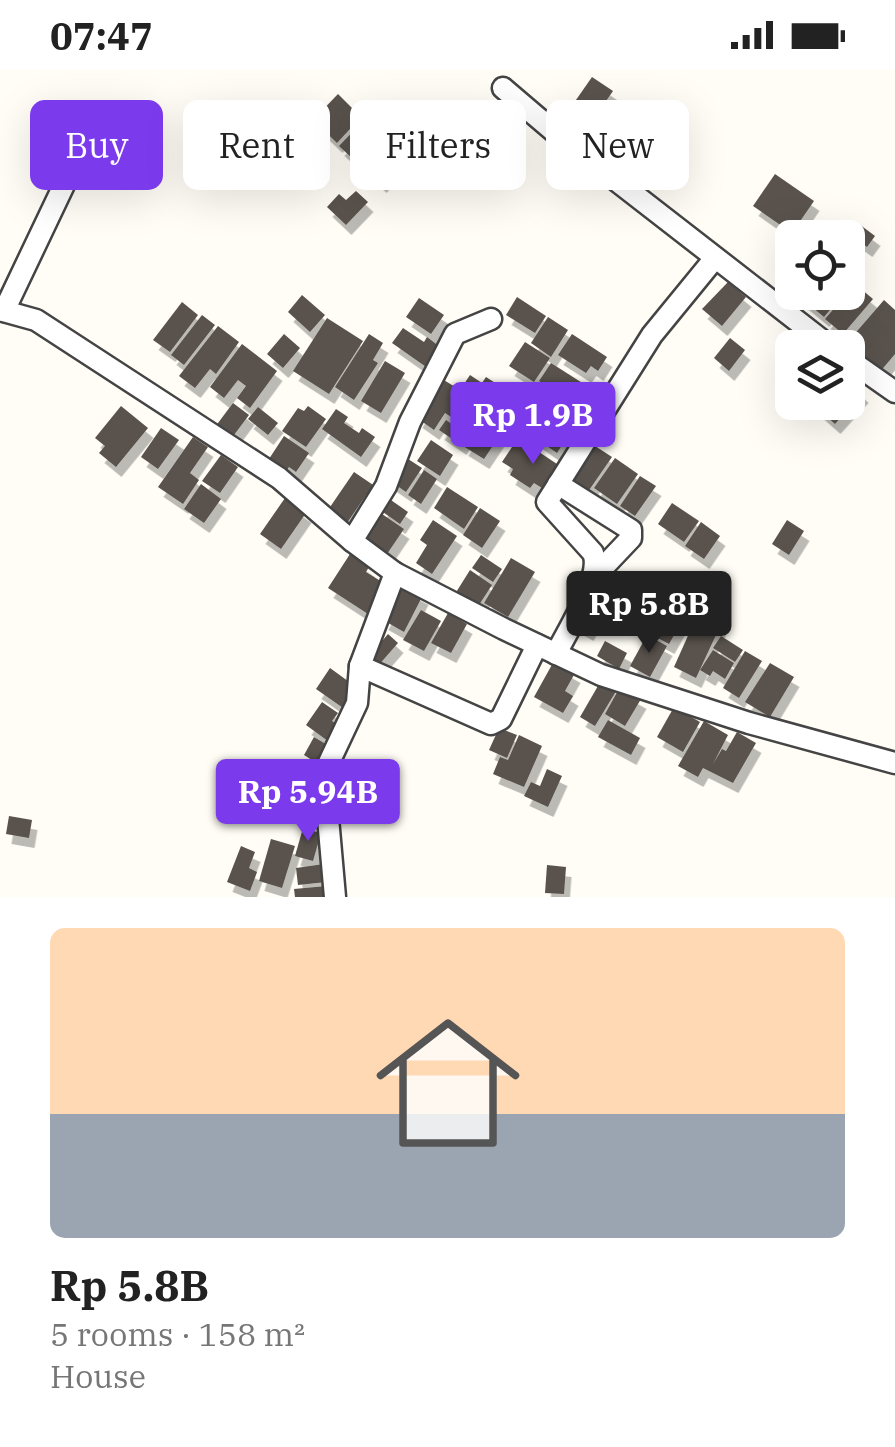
<!DOCTYPE html>
<meta charset="utf-8">
<style>
:root{--surface:#fff;--page:#f6f6f6;--text:#222;--muted:#767676;--line:#e0e0e0;--accent:#7c3aed}
body{margin:0;font-family:"IBM Plex Serif",serif;background:var(--page);color:var(--text);height:100vh;display:flex;flex-direction:column;font-size:38px;white-space:nowrap}
*{box-sizing:border-box;margin:0}
p{font-size:32px;color:var(--muted)}
.icon{flex:none;width:55px;height:55px;fill:none;stroke:currentColor;stroke-width:2;stroke-linecap:round;stroke-linejoin:round}
.map{position:relative;height:827px;overflow:hidden}
.side{display:flex;flex-direction:column;background:var(--surface);flex:1}
.side>*{flex:none}
.hud{position:absolute;left:30px;top:30px;width:835px;height:90px;display:flex;gap:20px}
.buttons{position:absolute;left:775px;top:150px;display:grid;gap:20px}
.buttons a{display:grid;place-items:center;width:90px;height:90px;border-radius:15px;background:var(--surface);box-shadow:0 10px 40px #0002;font-size:50px}
.price{position:absolute;translate:-50% -85px;padding:0 22px;border-radius:10px;background:var(--accent);color:#fff;font-size:32px;line-height:65px;filter:drop-shadow(0 2px 5px #0008)}
.price::after{content:'';position:absolute;left:50%;top:60px;width:30px;height:22px;margin-left:-15px;background:inherit;clip-path:polygon(0 0,100% 0,50% 100%)}
.price.active{background:#222;color:#fff}
ul{padding:0;list-style:none}
li{display:grid;align-content:center;gap:20px;height:530px;padding:0 50px}
li+li{border-top:2px solid var(--line)}
li span{display:grid;place-items:center;height:310px;border-radius:15px;color:#555}
li>.icon{margin-inline-start:auto}
span .icon{width:180px;height:180px;fill:#fffc;stroke-width:1}
li b{font-size:42px}
.pill{padding:0 35px;border-radius:15px;background:var(--surface);box-shadow:0 10px 40px #0002;font-size:35px;line-height:90px}
.pill.active{background:var(--accent);color:#fff}
.status{display:flex;justify-content:space-between;align-items:center;height:70px;padding:0 50px;background:var(--surface);direction:ltr}
.status svg{height:28px;fill:currentColor}
.map>svg:first-child{display:block}
.building{fill:#5a524d;filter:url(#shadow)}
.lines{fill:none;stroke-linecap:round;stroke-linejoin:round}
.minor-casing{stroke:#444;stroke-width:25}
.minor{stroke:#fff;stroke-width:20}
</style>
<div class="status"><b>07:47</b><svg viewBox="0 0 49 12"><path d="M0 12V9h3v3zM5 12V6h3v6zM10 12V3h3v9zM15 12V0h3v12zM26 1h20v11H26zM47 4h2v5h-2z"/></svg></div>
<div class="map">
<svg width="895" height="827" viewBox="0 0 895 827">
<defs>
<filter id="shadow"><feDropShadow dx="5.5" dy="10" stdDeviation="0" flood-color="#0004"/></filter>
</defs>
<rect width="100%" height="100%" fill="#fffdf5"/>
<!-- building -->
<g class="building">
<polygon points="592,7 613,21 583,64 562,50"/>
<polygon points="338,24 361,47 337,73 313,50"/>
<polygon points="362,52 377,66 354,90 339,76"/>
<polygon points="388,61 412,84 400,96 376,73"/>
<polygon points="374,75 397,96 381,113 359,91"/>
<polygon points="775,104 814,131 792,163 753,136"/>
<polygon points="356,121 368,132 346,155 327,137 339,124 346,130"/>
<polygon points="816,153 833,168 803,168"/>
<polygon points="859,154 875,166 867,177 850,165"/>
<polygon points="728,212 746,227 722,256 702,239"/>
<polygon points="855,214 873,229 843,264 825,249"/>
<polygon points="806,222 845,222 824,247 801,228"/>
<polygon points="302,225 325,245 310,262 288,242"/>
<polygon points="517,227 546,246 535,263 506,245"/>
<polygon points="419,228 444,245 431,264 406,247"/>
<polygon points="884,230 895,240 895,284 879,303 845,275"/>
<polygon points="182,232 198,245 170,282 153,270"/>
<polygon points="202,245 215,255 184,295 171,285"/>
<polygon points="548,247 568,260 551,287 531,273"/>
<polygon points="327,248 363,271 329,324 293,301"/>
<polygon points="218,256 239,272 216,304 210,299 195,318 179,306"/>
<polygon points="403,258 424,272 427,267 443,279 429,299 392,273"/>
<polygon points="284,264 300,278 283,298 267,284"/>
<polygon points="369,264 383,273 373,290 378,293 354,330 335,317"/>
<polygon points="572,264 607,287 598,301 591,296 586,303 558,285"/>
<polygon points="730,268 745,280 729,301 714,288"/>
<polygon points="525,272 550,288 534,312 509,296"/>
<polygon points="242,274 277,301 250,338 237,328 246,316 238,310 224,328 210,317"/>
<polygon points="385,291 405,303 381,343 361,331"/>
<polygon points="551,293 584,314 573,332 539,311"/>
<polygon points="470,305 482,313 486,307 500,316 488,336 478,330 462,354 445,343 434,360 417,348 439,307 460,320"/>
<polygon points="848,308 863,323 835,354 818,339 824,332 848,332"/>
<polygon points="528,317 544,328 522,361 506,350"/>
<polygon points="550,322 588,347 578,362 540,337"/>
<polygon points="233,333 249,345 231,369 215,357"/>
<polygon points="121,336 148,358 116,397 99,383 105,376 95,368"/>
<polygon points="308,336 326,349 306,377 282,361 298,338 304,341"/>
<polygon points="258,337 278,353 268,365 248,349"/>
<polygon points="336,339 348,347 344,353 359,363 362,358 375,367 361,387 322,359"/>
<polygon points="539,340 571,361 557,383 525,361"/>
<polygon points="446,350 468,365 461,375 439,360"/>
<polygon points="483,354 500,365 484,389 463,376 471,363 475,366"/>
<polygon points="161,358 179,370 158,399 141,387"/>
<polygon points="284,366 309,383 296,402 289,397 284,404 267,392"/>
<polygon points="193,367 208,377 190,403 199,410 183,434 158,417"/>
<polygon points="518,368 566,400 550,423 534,413 530,418 510,405 513,399 502,392"/>
<polygon points="431,370 453,385 440,406 417,391"/>
<polygon points="592,374 612,387 585,426 565,413"/>
<polygon points="221,385 238,397 220,423 202,411"/>
<polygon points="405,387 422,398 406,422 390,411"/>
<polygon points="615,388 638,404 617,434 594,418"/>
<polygon points="424,400 437,409 421,434 408,425"/>
<polygon points="354,402 382,421 375,432 366,425 347,453 328,440"/>
<polygon points="640,406 656,416 635,446 620,436"/>
<polygon points="201,414 221,429 204,453 184,439"/>
<polygon points="447,417 478,437 464,459 434,438"/>
<polygon points="285,428 306,443 281,479 260,464"/>
<polygon points="388,428 408,442 400,454 380,440"/>
<polygon points="672,433 699,451 684,472 658,454"/>
<polygon points="480,438 500,451 482,478 463,465"/>
<polygon points="382,444 404,459 387,484 365,469"/>
<polygon points="433,450 457,466 432,504 416,493 427,475 420,470"/>
<polygon points="787,450 804,461 789,485 772,474"/>
<polygon points="701,452 720,466 704,489 685,476"/>
<polygon points="350,484 369,497 366,502 387,515 368,544 328,518"/>
<polygon points="481,485 502,499 493,512 472,498"/>
<polygon points="511,488 535,502 508,547 484,533"/>
<polygon points="470,500 492,515 477,538 455,524"/>
<polygon points="402,514 423,525 404,562 383,550"/>
<polygon points="593,519 613,531 606,543 600,540 588,561 574,553"/>
<polygon points="622,527 648,542 640,557 613,542"/>
<polygon points="421,540 441,551 424,581 403,570"/>
<polygon points="665,541 682,551 669,574 643,560 653,543 661,548"/>
<polygon points="699,541 722,552 696,608 674,597"/>
<polygon points="448,543 467,554 451,583 431,573"/>
<polygon points="388,564 398,573 377,597 367,589"/>
<polygon points="647,565 667,576 650,607 630,596"/>
<polygon points="721,566 743,580 735,592 713,578"/>
<polygon points="605,571 627,583 619,599 597,586"/>
<polygon points="713,580 734,593 725,609 713,601 710,606 700,600"/>
<polygon points="745,581 762,591 739,628 723,618"/>
<polygon points="554,591 575,603 565,621 573,626 563,643 534,627"/>
<polygon points="770,593 794,607 770,647 745,632"/>
<polygon points="330,598 352,614 347,621 355,627 346,640 316,619"/>
<polygon points="602,609 618,618 595,656 580,647"/>
<polygon points="620,617 641,629 625,656 605,644"/>
<polygon points="322,632 338,643 332,651 343,658 332,674 306,655"/>
<polygon points="674,637 700,652 683,682 657,667"/>
<polygon points="608,650 640,668 631,685 598,667"/>
<polygon points="704,651 728,665 713,694 722,679 726,681 737,662 756,673 733,713 703,698 698,707 678,696"/>
<polygon points="499,658 517,665 507,688 489,680"/>
<polygon points="519,665 542,676 524,717 493,704 500,687 508,690"/>
<polygon points="314,667 334,679 323,697 304,685"/>
<polygon points="294,689 316,703 312,709 291,695"/>
<polygon points="275,690 317,715 304,737 262,713"/>
<polygon points="547,699 562,706 548,737 524,726 531,712 540,716"/>
<polygon points="9,746 32,750 29,768 6,764"/>
<polygon points="303,758 321,763 313,791 295,786"/>
<polygon points="271,769 295,776 282,818 259,811"/>
<polygon points="241,776 255,782 249,798 257,802 250,821 227,812"/>
<polygon points="324,794 326,812 298,815 296,798"/>
<polygon points="547,795 566,797 564,824 545,823"/>
<polygon points="327,816 329,827 295,827 294,819"/>
</g>
<g class="lines">
<defs>
<g id="minor">
<polyline points="503,18 564,70 832,278"/>
<polyline points="0,240 36,250 279,408 352,471 395,503 504,559 601,605 749,653 895,693"/>
<polyline points="4,241 73,96"/>
<polyline points="848,289 895,322"/>
<polyline points="558,414 631,460 631,468 594,507"/>
<polyline points="352,471 386,416 410,352 455,264 491,249"/>
<path d="M556 584C567 561 603 506 593 483L547 432 652 265 715 188"/>
<polyline points="360,596 491,654 501,649 537,575"/>
<polyline points="335,827 324,703 357,633 360,596 395,503"/>
</g>
</defs>
<!-- minor casing -->
<use href="#minor" class="minor-casing"/>
<!-- minor -->
<use href="#minor" class="minor"/>
</g>
</svg>
<div class="buttons">
<a><svg class="icon" aria-label="locate" viewBox="0 0 24 24"><circle cx="12" cy="12" r="6"/><path d="M12 2v4M12 18v4M2 12h4M18 12h4"/></svg></a>
<a><svg class="icon" aria-label="layers" viewBox="0 0 24 24"><path d="M12 4l9 5-9 5-9-5zM3 14l9 5 9-5"/></svg></a>
</div>
<b class="price" style="left:533px;top:397px">Rp 1.9B</b>
<b class="price active" style="left:649px;top:586px">Rp 5.8B</b>
<b class="price" style="left:308px;top:774px">Rp 5.94B</b>
<div class="hud">
<a class="pill active">Buy</a>
<a class="pill">Rent</a>
<a class="pill">Filters</a>
<a class="pill">New</a>
</div>
</div>
<section class="side">
<ul>
<li><span style="background:linear-gradient(#ffd9b3 60%,#9aa5b1 0)"><svg class="icon" aria-label="home" viewBox="0 0 24 24"><path d="M3 11l9-7 9 7M6 9v11h12V9"/></svg></span><div><b>Rp 5.8B</b><p>5 rooms · 158 m²</p><p>House</p></div></li>
</ul>
</section>
